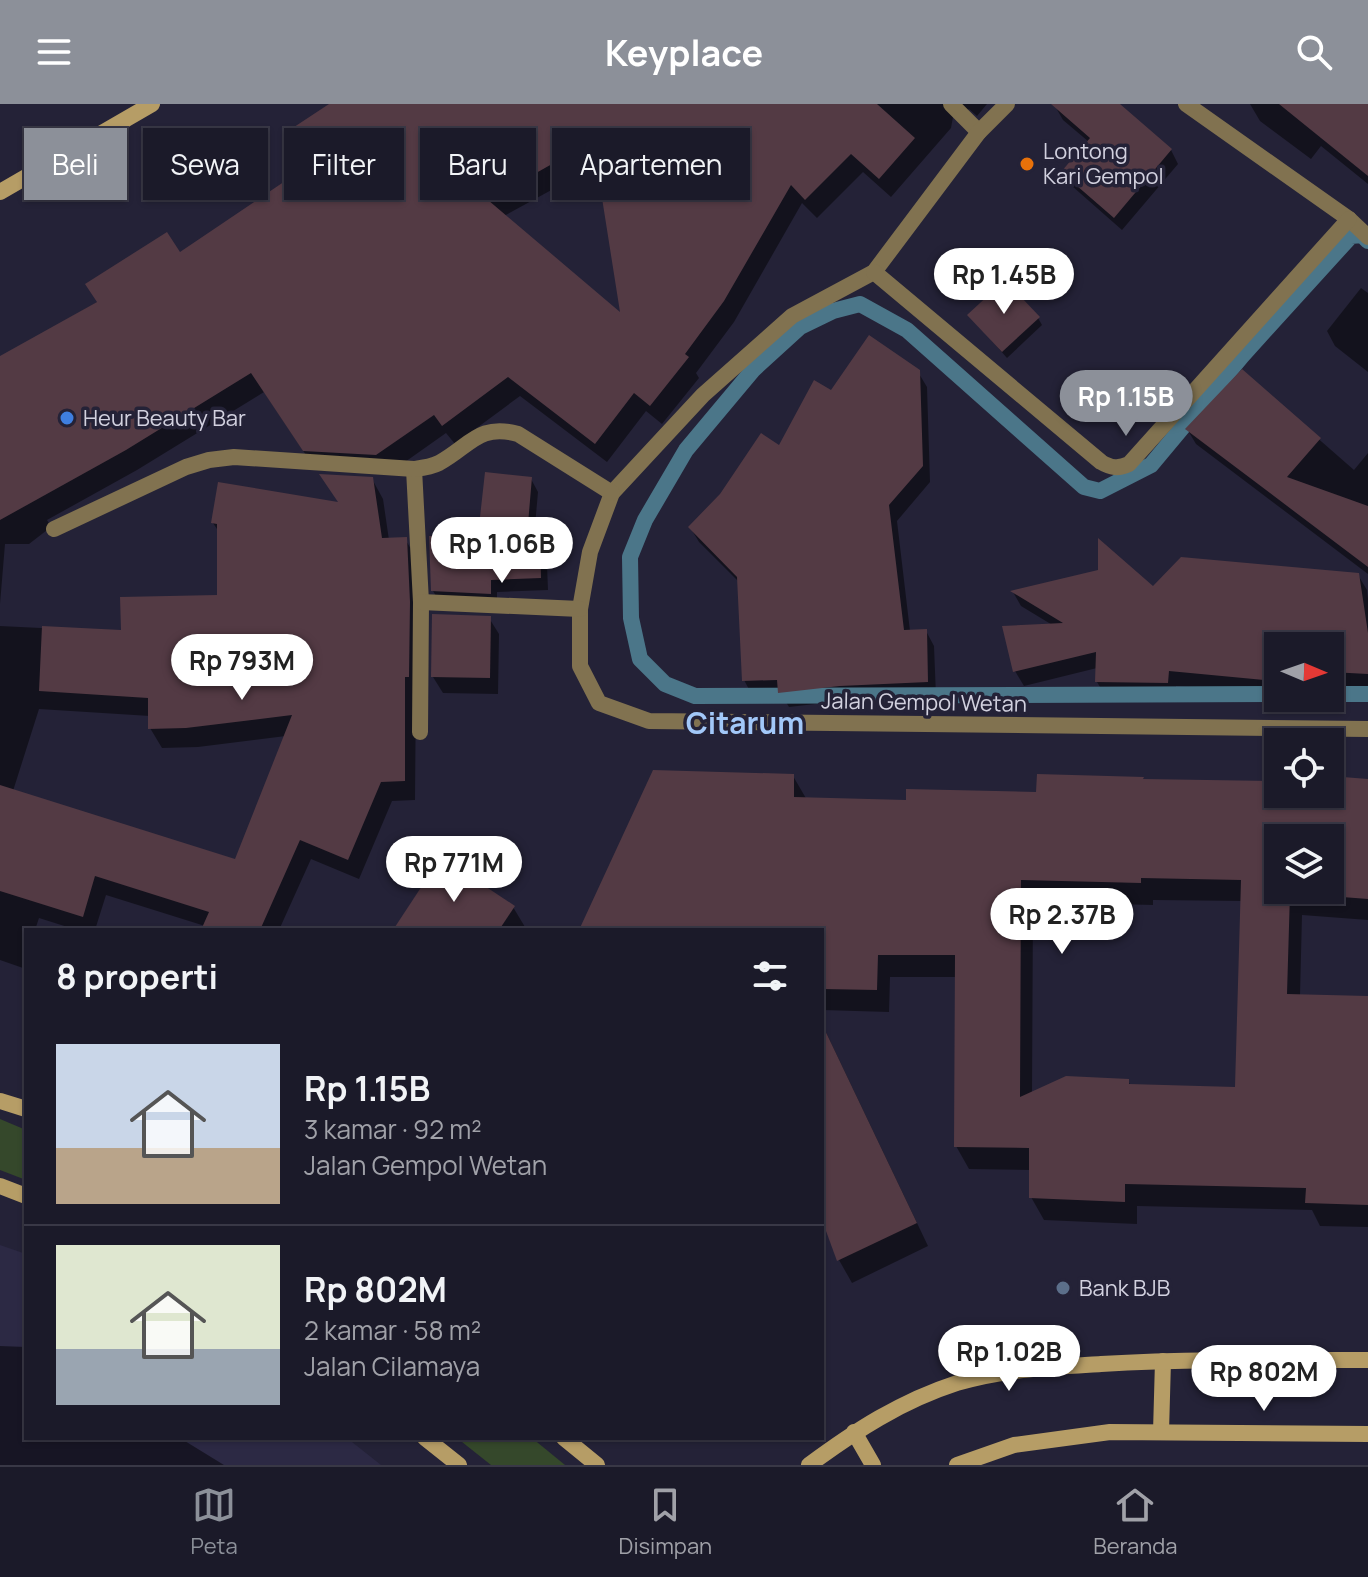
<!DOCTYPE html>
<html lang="id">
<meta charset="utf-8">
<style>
:root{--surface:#1b1a29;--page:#282735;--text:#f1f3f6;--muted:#a0a1a8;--line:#393846;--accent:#8c9099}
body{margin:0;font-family:Manrope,sans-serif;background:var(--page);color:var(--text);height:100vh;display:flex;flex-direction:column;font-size:30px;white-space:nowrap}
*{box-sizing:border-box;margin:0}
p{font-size:26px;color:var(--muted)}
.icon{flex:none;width:44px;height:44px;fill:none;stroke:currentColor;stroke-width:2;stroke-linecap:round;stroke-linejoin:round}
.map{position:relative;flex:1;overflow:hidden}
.details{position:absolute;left:24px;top:824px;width:800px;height:512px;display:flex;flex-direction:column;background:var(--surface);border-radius:0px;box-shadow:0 2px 6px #0004,0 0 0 2px var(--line)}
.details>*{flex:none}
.guide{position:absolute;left:24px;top:24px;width:800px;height:72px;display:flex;gap:16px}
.needle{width:52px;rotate:92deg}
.buttons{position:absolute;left:1264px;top:528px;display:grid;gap:16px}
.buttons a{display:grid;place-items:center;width:80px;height:80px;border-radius:0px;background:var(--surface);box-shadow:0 2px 6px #0004,0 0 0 2px var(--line);font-size:40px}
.price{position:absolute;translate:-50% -68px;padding:0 18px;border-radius:28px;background:#fff;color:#222;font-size:26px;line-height:52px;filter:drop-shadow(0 2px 4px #0008)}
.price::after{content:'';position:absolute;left:50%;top:48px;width:24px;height:18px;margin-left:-12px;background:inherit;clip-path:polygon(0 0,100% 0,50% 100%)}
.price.selected{background:var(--accent);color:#fff}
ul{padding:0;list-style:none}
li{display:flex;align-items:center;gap:24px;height:200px;padding:0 32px}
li+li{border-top:2px solid var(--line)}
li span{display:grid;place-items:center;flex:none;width:224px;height:160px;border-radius:0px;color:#555}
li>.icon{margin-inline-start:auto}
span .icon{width:96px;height:96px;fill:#fffc;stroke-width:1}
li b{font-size:34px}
h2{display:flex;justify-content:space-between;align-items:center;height:96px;padding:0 32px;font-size:34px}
.chip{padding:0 28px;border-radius:0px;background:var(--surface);box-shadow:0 2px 6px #0004,0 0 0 2px var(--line);font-size:28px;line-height:72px}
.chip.selected{background:var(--accent);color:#fff}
header{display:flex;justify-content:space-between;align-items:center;height:104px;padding:0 32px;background:var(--accent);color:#fff;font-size:36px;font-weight:700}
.dock{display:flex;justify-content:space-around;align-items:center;height:112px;border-top:2px solid var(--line);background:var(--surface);font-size:22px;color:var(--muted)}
.dock a{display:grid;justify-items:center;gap:4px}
.dock .selected{color:var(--accent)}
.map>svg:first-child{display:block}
.built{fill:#2c2944}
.green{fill:#35482b}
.shadow{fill:#0007;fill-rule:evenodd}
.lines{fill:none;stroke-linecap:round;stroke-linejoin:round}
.stream{stroke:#4b7689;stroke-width:16}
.building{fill:#533a44;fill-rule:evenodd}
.street{stroke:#817250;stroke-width:16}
.secondary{stroke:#b69d66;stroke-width:16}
.food-dot{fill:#e8710a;stroke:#242237;stroke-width:3}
.shop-dot{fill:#3f7fe0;stroke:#242237;stroke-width:3}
.service-dot{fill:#5c6f8a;stroke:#242237;stroke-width:3}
.labels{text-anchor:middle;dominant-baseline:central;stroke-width:7;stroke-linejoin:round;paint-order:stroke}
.poi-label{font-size:22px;fill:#d2d1df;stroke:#242237;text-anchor:start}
.street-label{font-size:22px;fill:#d2d1df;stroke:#242237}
.district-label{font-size:30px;font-weight:bold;fill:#a2c8f9;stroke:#242237}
</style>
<header><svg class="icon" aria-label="menu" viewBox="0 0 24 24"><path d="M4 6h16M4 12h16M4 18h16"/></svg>Keyplace<svg class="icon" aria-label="search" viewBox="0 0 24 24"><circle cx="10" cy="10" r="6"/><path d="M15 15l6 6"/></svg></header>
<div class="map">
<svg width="1368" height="1361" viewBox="0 0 1368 1361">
<rect width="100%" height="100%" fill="#242237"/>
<!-- built -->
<polygon class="built" points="0,1141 26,1150 26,1334 347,1334 381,1361 0,1361"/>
<!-- green -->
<g class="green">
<polygon points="0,1015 26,1026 26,1076 0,1066"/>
<polygon points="457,1334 532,1334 565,1361 491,1361"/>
</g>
<!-- shadow -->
<g class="shadow">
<path d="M333 0H987L977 12 969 5 953 13 951 24 891 93 863 68 817 114 802 99 734 218 696 269 699 274 662 320 646 307 607 358 520 292 455 340 446 329 388 370 316 366 264 288 137 366 47 416 51 423 29 440H5L0 500V254L179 151 305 66ZM599 60 623 213 504 112Z"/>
<polygon points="1057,0 1117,0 1171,46 1178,60 1122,126 1072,82 1064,68 1089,38 1063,16 1055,2"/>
<polygon points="1250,0 1368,0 1368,80 1321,42 1311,55 1260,17"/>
<polygon points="1361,184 1368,189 1368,268 1335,242 1327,227"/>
<polygon points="970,212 1038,214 1042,221 1007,254"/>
<polygon points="918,268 927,283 930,378 897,417 910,527 926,527 934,542 936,592 849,596 789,603 781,590 752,591 744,576 740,479 699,438 690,423 779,344 831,288"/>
<polygon points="1242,268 1354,366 1368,349 1368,470 1196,340 1187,325"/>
<path d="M372 375 383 395 389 436 405 435 417 455 415 696 392 697 359 775 311 755 279 826H203L205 822 106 791 95 826H77L39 814 35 826H26V855L23 864 0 856V522L123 528 219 493V428L213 419 340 400ZM39 605 150 612V624L162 644 198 643 286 632 236 757 13 687Z"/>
<polygon points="531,375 538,388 535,422 539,422 546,435 548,486 497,488 497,503 441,500 433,487 463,433 481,424"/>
<polygon points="1358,471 1367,486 1368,495 1368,584 1330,582 1330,542 1278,542 1278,591 1176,582 1176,594 1106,593 1097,578 1097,564 1024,582 1015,567 1054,522 1021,502 1013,488 1153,485"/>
<polygon points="489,514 499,530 498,590 443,589 433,573"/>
<path d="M793 672 807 696 908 698 1278 679V690H1330V674L1368 677V816L1302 811 1300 892 1368 894V1123L1320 1122 1312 1106 1137 1102V1120L1044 1116 1031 1093V1066L969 1065 956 1042 957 873H890L889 908 822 906V826H586ZM1278 734H1330V786H1278ZM1153 796 1242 797 1236 985 1131 982 1128 977 1032 990 1033 798 1153 801Z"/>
<polygon points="513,803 525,823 523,826 396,826"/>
<polygon points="822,920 928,1142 852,1179 839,1156 822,1110"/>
<polygon points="0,1242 26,1243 26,1334 180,1334 224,1361 0,1361"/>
</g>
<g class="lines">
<!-- stream -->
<g class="stream">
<polyline points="1278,590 695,592 665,580 640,555 631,514 630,453 645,416 686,346 753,266 800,223 833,207 860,200 907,226 1084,383 1100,387 1151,361 1242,252 1351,132 1362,131 1368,137"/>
<polyline points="1330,590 1368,590"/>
</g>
</g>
<!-- building -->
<g class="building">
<path d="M329 0H877L915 34 879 75 851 50 805 96 791 81 724 197 685 250 689 253 650 302 634 289 595 340 508 273 442 322 434 311 376 351 303 347 251 269 126 346 0 416V252L97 198 85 180 167 128 180 148 303 65 282 31ZM593 37 620 208 488 96Z"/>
<polygon points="1051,0 1120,0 1172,45 1114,114 1061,68 1090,34"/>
<polygon points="1279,0 1368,0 1368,72"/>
<polygon points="1005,176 1040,213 1002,248 967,211"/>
<polygon points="869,231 920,266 923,362 889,401 904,526 927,525 928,578 840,582 778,589 777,576 742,577 737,473 688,423 720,390 761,329 779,341 814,276 831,286"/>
<polygon points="1242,265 1321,334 1287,373 1368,402 1368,463 1185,325"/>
<polygon points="485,368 532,373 528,420 540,420 541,474 491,476 491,490 431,487 429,432 461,431 460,423 479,422"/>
<polygon points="319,370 373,373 382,434 407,433 410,498 409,573 405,573 405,677 381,678 348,756 300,736 260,826 201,826 209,808 95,772 83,813 0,787 0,681 235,755 292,611 186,624 148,625 148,594 39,587 42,522 121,526 120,493 217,491 217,420 211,419 218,378 338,398"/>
<polygon points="1098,434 1153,482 1181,453 1359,469 1368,529 1368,570 1330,568 1330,542 1278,542 1278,566 1275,566 1274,577 1169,567 1168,579 1095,578 1096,548 1013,568 1002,522 1063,519 1010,487 1098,466"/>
<polygon points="432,510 491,512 490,574 431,573"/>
<path d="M653 666 794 670V693L906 696V685L1036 688 1037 670 1144 673 1143 675 1278 677V690H1330V672L1368 675V795L1290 789 1287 890 1368 892V1101L1305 1099 1306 1084 1125 1080V1098L1029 1094V1044L954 1043 955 851H878L877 886 822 885V826H579ZM1278 734H1330V786H1278ZM1141 774 1241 776 1235 983 1129 980V975L1066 972 1020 993 1021 776 1141 779Z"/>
<polygon points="441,753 515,802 499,826 393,826"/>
<polygon points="822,920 917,1119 837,1157 822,1116"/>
</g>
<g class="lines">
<!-- street -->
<g class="street">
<polyline points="951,0 979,28"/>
<polyline points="1007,0 979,28 874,168 792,212 703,291 612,389 590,448 580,505 580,562 599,599 649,617 1368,625"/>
<polyline points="1186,0 1349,115 1368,133"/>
<path d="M874 168 1101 358C1111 364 1118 365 1129 360L1349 115"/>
<polyline points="414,365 421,498 420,628"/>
<path d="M54 425 186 363 209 356 234 353 414 365C422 364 431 363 439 359 470 342 479 319 518 330L612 389"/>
<polyline points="421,498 580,505"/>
</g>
<!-- secondary -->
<g class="secondary">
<polyline points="0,88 152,0"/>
<polyline points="0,997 26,1005"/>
<polyline points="0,1082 26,1092"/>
<polyline points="854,1328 873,1361"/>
<polyline points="1161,1328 1163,1257"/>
<polyline points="425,1334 459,1361"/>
<polyline points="564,1334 597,1361"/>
<path d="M809 1361C855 1327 901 1297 957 1279 1003 1265 1053 1263 1101 1260 1190 1255 1279 1256 1368 1256"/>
<polyline points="957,1361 1014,1341 1110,1328 1368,1330"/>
</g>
</g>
<!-- markers -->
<circle class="food-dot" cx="1027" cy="60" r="8"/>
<circle class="shop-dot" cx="67" cy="314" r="8"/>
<circle class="service-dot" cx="1063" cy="1184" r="8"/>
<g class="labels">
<!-- poi labels -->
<g class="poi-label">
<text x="1043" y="47">Lontong<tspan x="1043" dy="25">Kari Gempol</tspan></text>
<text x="83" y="314">Heur Beauty Bar</text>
<text x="1079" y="1184">Bank BJB</text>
</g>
<!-- street labels -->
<g class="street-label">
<text transform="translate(924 598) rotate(1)">Jalan Gempol Wetan</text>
</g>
<!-- district labels -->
<g class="district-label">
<text x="745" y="618">Citarum</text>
</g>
</g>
</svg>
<div class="buttons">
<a><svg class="needle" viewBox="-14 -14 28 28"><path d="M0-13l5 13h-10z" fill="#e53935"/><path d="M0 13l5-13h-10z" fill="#a0a1a8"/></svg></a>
<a><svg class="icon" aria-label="locate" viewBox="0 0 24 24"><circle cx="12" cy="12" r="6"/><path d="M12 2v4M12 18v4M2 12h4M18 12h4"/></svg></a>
<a><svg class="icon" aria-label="layers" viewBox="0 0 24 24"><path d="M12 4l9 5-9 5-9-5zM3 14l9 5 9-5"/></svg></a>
</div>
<b class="price" style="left:1004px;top:212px">Rp 1.45B</b>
<b class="price selected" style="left:1126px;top:334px">Rp 1.15B</b>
<b class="price" style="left:502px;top:481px">Rp 1.06B</b>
<b class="price" style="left:242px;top:598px">Rp 793M</b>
<b class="price" style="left:454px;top:800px">Rp 771M</b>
<b class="price" style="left:1062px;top:852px">Rp 2.37B</b>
<b class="price" style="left:1009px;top:1289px">Rp 1.02B</b>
<b class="price" style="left:1264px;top:1309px">Rp 802M</b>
<div class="guide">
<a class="chip selected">Beli</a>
<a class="chip">Sewa</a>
<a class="chip">Filter</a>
<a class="chip">Baru</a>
<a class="chip">Apartemen</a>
</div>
<section class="details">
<h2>8 properti<svg class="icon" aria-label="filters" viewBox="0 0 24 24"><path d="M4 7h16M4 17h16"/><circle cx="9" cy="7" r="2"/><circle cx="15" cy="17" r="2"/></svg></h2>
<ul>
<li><span style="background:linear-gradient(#c9d6e8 65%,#b9a48a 0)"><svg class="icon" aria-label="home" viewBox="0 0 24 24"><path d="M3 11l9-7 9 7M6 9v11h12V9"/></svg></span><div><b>Rp 1.15B</b><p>3 kamar · 92 m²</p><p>Jalan Gempol Wetan</p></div></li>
<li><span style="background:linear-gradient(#dfe7d0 65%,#9aa5b1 0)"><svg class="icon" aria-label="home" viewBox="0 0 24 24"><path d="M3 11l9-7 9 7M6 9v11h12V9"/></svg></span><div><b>Rp 802M</b><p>2 kamar · 58 m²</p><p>Jalan Cilamaya</p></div></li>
</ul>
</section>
</div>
<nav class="dock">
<a class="selected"><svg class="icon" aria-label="map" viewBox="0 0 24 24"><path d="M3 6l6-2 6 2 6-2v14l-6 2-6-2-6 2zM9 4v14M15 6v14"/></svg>Peta</a>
<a><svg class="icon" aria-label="saved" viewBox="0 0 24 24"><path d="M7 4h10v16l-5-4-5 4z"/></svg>Disimpan</a>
<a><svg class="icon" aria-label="home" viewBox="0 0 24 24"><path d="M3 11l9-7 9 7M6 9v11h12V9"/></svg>Beranda</a>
</nav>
